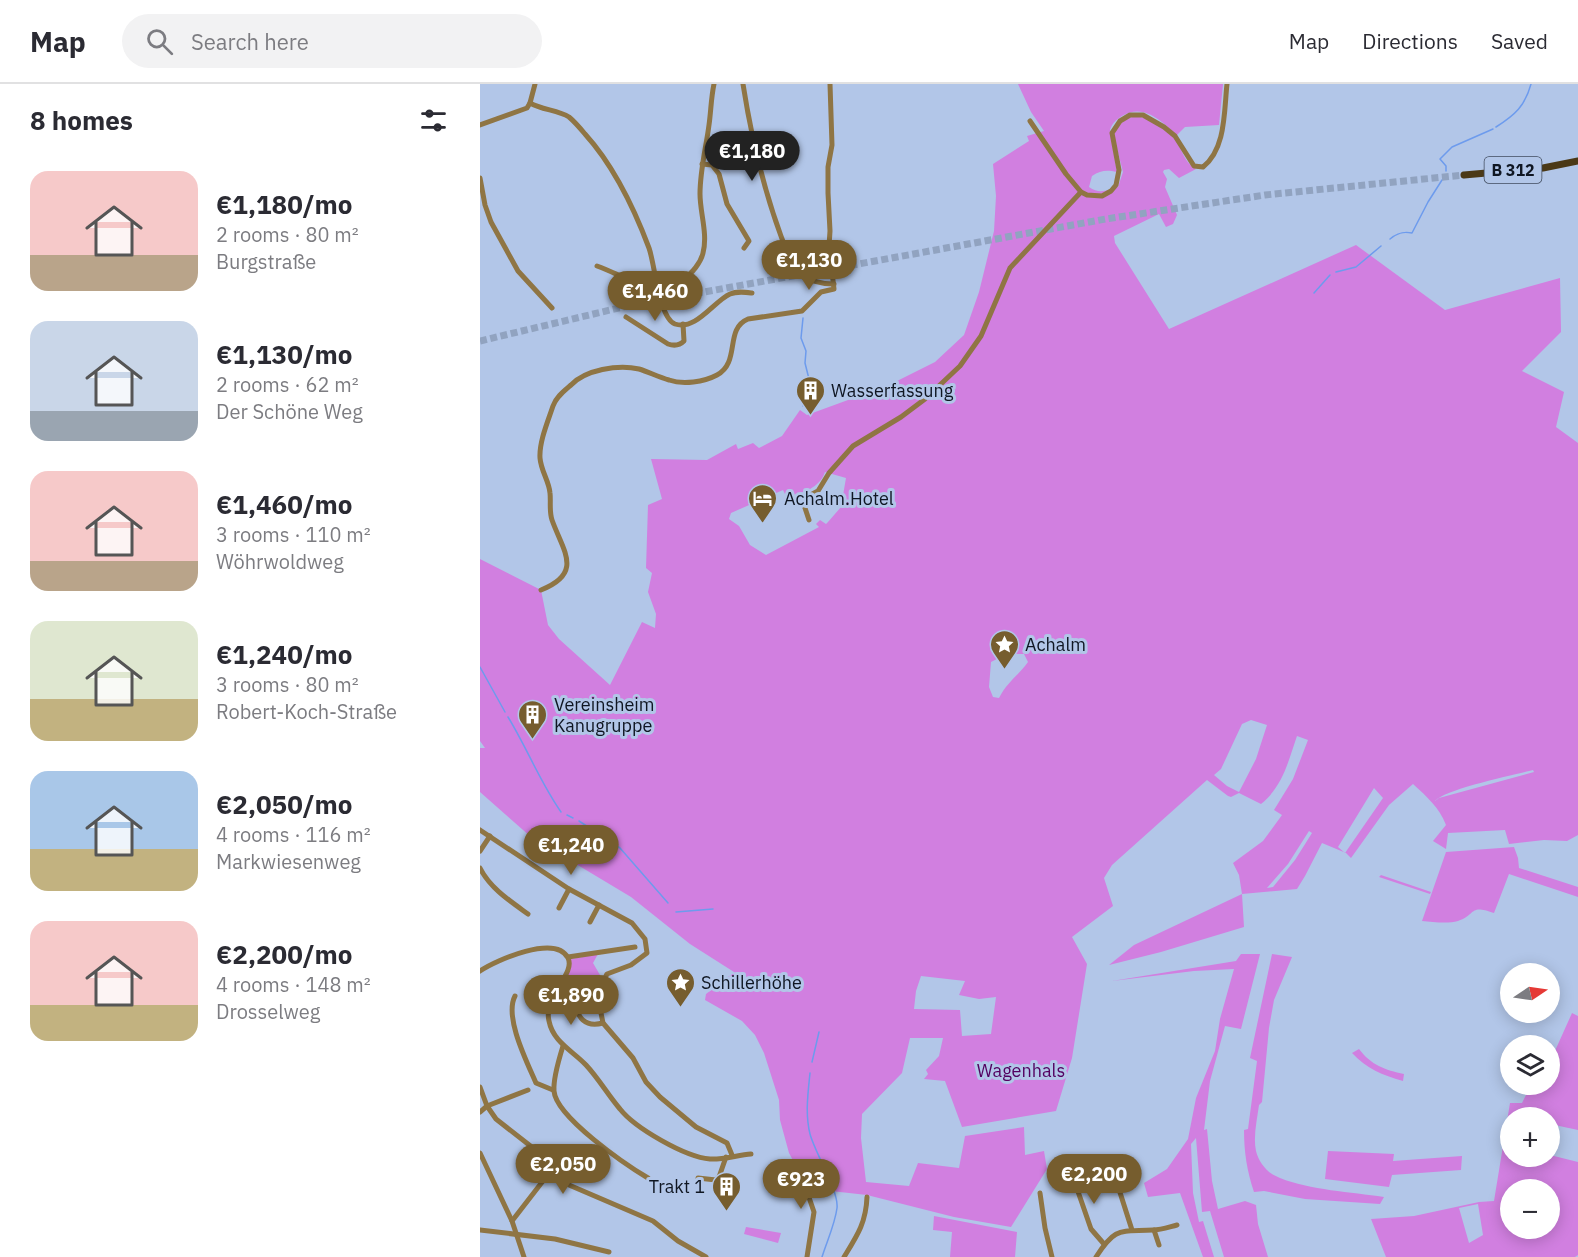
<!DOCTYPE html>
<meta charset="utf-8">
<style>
:root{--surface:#fff;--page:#f2f2f3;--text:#2b2b33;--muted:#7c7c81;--line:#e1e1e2;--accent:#765d2e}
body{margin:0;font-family:"IBM Plex Sans",sans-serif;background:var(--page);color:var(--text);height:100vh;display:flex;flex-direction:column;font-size:22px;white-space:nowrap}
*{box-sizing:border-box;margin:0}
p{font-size:20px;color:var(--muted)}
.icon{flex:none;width:33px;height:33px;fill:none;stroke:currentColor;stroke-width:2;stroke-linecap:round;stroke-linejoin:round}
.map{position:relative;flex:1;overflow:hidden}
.side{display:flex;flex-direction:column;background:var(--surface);width:480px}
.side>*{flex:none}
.needle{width:39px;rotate:77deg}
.fabs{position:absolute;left:1020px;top:879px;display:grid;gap:12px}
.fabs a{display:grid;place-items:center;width:60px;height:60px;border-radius:50%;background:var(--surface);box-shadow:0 3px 15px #0003;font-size:30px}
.price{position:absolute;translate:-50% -51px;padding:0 14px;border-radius:21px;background:var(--accent);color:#fff;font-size:20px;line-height:39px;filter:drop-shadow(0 2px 3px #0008)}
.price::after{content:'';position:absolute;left:50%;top:36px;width:18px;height:14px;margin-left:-9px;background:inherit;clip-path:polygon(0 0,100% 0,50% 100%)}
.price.selected{background:#222;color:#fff}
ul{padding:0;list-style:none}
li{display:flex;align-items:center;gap:18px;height:150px;padding:0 30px}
li span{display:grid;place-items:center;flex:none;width:168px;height:120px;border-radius:18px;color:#555}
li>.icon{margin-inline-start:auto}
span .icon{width:72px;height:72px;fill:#fffc;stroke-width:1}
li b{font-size:26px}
h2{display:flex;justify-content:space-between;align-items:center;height:72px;padding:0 30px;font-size:26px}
header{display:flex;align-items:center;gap:36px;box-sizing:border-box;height:84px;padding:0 30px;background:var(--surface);border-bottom:2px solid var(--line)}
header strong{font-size:28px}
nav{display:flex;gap:33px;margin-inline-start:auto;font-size:21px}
.search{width:420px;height:54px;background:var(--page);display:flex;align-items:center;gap:15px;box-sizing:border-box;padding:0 21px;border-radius:33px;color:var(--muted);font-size:22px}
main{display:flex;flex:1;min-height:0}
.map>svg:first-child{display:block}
.green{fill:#d17fe0;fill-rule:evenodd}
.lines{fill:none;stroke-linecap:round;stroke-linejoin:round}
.stream{stroke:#6d9bed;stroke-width:1.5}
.major-tunnel{stroke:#91a3c0;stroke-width:7;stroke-dasharray:7 3.5;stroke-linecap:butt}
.minor{stroke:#8f7544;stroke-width:5}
.major{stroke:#4b3917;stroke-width:7}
.labels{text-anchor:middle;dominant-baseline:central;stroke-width:6;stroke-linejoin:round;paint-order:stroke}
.shield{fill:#b2c6e8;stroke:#404b5d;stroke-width:1.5}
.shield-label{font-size:16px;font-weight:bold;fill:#0f1622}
.poi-label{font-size:18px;fill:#0f1622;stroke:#b2c6e8;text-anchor:start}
.park-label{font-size:18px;fill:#530060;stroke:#b2c6e8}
</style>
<header>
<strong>Map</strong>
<div class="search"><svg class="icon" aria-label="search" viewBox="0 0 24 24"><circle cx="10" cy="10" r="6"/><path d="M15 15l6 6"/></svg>Search here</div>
<nav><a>Map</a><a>Directions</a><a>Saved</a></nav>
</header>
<main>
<section class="side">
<h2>8 homes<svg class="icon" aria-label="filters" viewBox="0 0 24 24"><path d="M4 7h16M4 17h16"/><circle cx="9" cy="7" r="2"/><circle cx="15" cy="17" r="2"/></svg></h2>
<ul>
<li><span style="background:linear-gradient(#f6c9c9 70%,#b9a48a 0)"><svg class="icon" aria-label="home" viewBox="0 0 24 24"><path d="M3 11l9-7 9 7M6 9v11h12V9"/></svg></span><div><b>€1,180/mo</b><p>2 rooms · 80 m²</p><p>Burgstraße</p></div></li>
<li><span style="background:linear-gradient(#c9d6e8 75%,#9aa5b1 0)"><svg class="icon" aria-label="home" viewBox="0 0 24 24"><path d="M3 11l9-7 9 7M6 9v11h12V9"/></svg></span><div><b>€1,130/mo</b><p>2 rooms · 62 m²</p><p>Der Schöne Weg</p></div></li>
<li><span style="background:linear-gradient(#f6c9c9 75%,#b9a48a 0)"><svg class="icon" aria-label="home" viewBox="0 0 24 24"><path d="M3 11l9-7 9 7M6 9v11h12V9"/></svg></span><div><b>€1,460/mo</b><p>3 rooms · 110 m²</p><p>Wöhrwoldweg</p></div></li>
<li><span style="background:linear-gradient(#dfe7d0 65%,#c2b280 0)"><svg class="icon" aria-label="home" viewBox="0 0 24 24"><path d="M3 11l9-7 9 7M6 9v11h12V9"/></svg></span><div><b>€1,240/mo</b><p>3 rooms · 80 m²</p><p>Robert-Koch-Straße</p></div></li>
<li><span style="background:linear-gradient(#a9c7e8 65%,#c2b280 0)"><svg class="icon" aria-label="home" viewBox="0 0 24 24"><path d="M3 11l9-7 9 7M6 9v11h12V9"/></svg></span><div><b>€2,050/mo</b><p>4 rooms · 116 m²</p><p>Markwiesenweg</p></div></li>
<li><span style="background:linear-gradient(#f6c9c9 70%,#c2b280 0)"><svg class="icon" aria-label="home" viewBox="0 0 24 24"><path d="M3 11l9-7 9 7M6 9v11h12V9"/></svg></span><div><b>€2,200/mo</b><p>4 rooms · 148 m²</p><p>Drosselweg</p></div></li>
</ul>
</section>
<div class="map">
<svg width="1098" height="1173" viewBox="0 0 1098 1173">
<rect width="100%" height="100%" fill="#b2c6e8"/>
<!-- green -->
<g class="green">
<path d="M538 0H743L739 41 705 43 697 51C681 37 664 19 642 32 636 36 632 39 630 46L637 88C627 86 621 86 612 92L609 103C619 110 626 107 638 103L643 88 633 49C648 28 660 28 680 43 685 47 691 50 695 55 702 65 705 80 716 85L699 94 689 85 684 86 683 88 687 95 685 103 697 131 693 140 686 143 679 130 634 152 635 159 689 245 876 161 965 226 1080 194 1081 248 1042 287 1084 308 1076 343 1098 359V751L1087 757 1064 756 1029 760 1025 746 968 749 966 765 953 757 966 741C959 723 947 713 933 700L909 721 871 774 866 769 842 759 825 792 817 805 762 810 764 843 681 868 629 881 654 861 762 810 759 791 753 779 783 757 802 731 794 726 813 695 828 656 817 652C808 678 803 702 781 720L759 709 751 713 748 712 727 696 632 781 624 794 633 822 592 853 607 880 592 974 576 1027 482 1043 465 997 444 995 448 990 446 986 459 972 463 954H430L422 989 382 1030 381 1054 386 1098 429 1102 438 1079 479 1084 485 1052 544 1043 545 1071 564 1067 567 1085 531 1143 474 1133 387 1111 333 1105 322 1093 309 1069 300 1036 299 1016 284 969 275 951 262 937 225 916 226 910 254 888 210 860 151 813 51 753 0 708V664H5L0 657V475L61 506 68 541 79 555 130 601 162 538 175 544 176 530 168 508 172 489 166 484 168 421 182 415 171 375 227 376 256 360 258 365 273 359 279 364 302 352 320 326 327 331 409 301 455 278 484 251 499 208 514 147 516 112 513 80 549 57 547 52 564 47 551 28ZM345 388 366 394 361 423 348 438 346 440 340 436 336 440 339 443 286 471 270 461 259 442 249 435 251 429 303 406 307 414C322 409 340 404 345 388ZM527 570H544L548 578C538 592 528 597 519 614L513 613 509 603 511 578ZM771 636 787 641 776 675 759 708 747 702 734 691 741 685 762 640ZM1053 686 1054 688 959 714 955 717C965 705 1034 691 1053 686ZM894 704 903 714 865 769 858 763ZM829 747 832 749 815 776 793 803 787 804 808 780ZM441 892 485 897 479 911 499 915 516 913 511 950 482 952 480 926 434 925 436 907Z"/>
<path d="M1034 763 1038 774 1039 784 1098 803V813L1029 790 1014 829C989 820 997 830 978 837 968 840 953 838 942 837L966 768Z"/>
<polygon points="901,791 951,808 950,810 899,793"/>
<polygon points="118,870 113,879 120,891 113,913 96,914 86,900 91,875"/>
<polygon points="761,870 780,870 761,945 745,942 730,997 724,1046 727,1045 732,1097 738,1125 765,1117 776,1121 778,1140 788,1173 744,1173 730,1127 722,1128 716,1054 711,1060 713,1109 719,1138 723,1137 734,1173 723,1173 700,1109 668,1113 664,1099 687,1085 708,1055 716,1014 735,967 740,935 754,885 714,887 632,897 756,877"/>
<path d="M792 870 812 873 794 916 789 944 782 1018 779 1021C777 1036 773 1053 776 1067 779 1079 788 1090 800 1094 830 1106 871 1108 904 1113L900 1120 825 1115 784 1107 774 1108C767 1087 764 1068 764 1046L768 1045 777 977 770 974Z"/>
<path d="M1092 929 1098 932V1046L1070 1040V1034H1030V1072L1070 1071 1098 1078V1171L1095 1173H906L891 1135 934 1132 999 1118 1014 1117 1030 1019H1042L1051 1001 1070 1000V978ZM1030 1106H1070V1144H1030ZM998 1120 1003 1151 989 1159 979 1124Z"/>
<path d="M879 965C891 981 905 986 924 990L923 997C902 991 887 985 872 969Z"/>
<polygon points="848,1067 914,1070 913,1077 982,1072 981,1086 912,1091 909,1103 845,1095"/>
<polygon points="454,1132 537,1148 535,1173 470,1173 472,1148 453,1146"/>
<polygon points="266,1143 301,1149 298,1159 264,1150"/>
</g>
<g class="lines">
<!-- stream -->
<g class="stream">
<path d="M1016 43C1035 31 1045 22 1051 0"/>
<polyline points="966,87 966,82 960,75 972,63 1013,45"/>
<path d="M910 155C917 149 923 147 932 149L948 118 962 96"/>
<polyline points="856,188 876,183 901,162"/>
<polyline points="834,209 850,191"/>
<polyline points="323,234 321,254 326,267 325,279 330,299 323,322"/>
<polyline points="0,583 25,628"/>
<path d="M28 633C47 664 60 698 81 728"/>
<polyline points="87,731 93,734"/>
<polyline points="99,737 140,764 188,819"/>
<polyline points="196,828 233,825"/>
<polyline points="332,978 339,948"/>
<path d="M330 989C328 1009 325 1030 330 1050 335 1069 359 1107 357 1124 355 1140 347 1157 342 1173"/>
</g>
<!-- major-tunnel -->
<polyline class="major-tunnel" points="0,257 147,222 626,135 785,111 984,91"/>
<!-- minor -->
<g class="minor">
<path d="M263 0C273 64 289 128 315 187 324 196 341 200 354 200"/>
<path d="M50 19C62 26 78 26 89 33 95 38 100 44 105 50 134 82 154 124 169 164 175 181 179 234 195 240 216 247 234 217 250 210 257 207 264 208 272 209"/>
<path d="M550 37 586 90 601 108 607 111 622 112 631 107 636 101 639 86 632 49 640 37 650 31H663L684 43 695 52 714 82 723 83C746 65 744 27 747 0"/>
<polyline points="0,41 47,24 50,19 55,0"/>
<polyline points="222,80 232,81 239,90 247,120 269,157 264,164"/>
<polyline points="0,94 5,121 11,138 38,187 72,224"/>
<path d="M117 182C150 194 167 212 204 194 212 190 221 178 223 169 228 150 220 129 220 110 220 86 226 64 229 41 231 27 231 14 234 0"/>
<path d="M146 233 188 260C194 262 199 262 204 257L203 240"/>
<polyline points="329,436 323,418 325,414 338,407 349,389 373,362 421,333 445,315 480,282 501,252 530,184 601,108"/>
<path d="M61 506C104 489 83 467 72 436 69 427 71 418 70 409 69 397 61 387 60 374 59 358 68 337 73 322 76 313 84 307 91 301 105 286 138 280 159 285 169 288 178 293 189 296 203 301 224 298 237 291 261 278 244 245 268 235L322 227 341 208 354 205 349 162 350 147 348 109V83L352 61 350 0"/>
<polyline points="0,746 89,805 152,839 165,855 167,869 151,881 127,890 117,909 123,939 153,974 166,998 180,1013 216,1043 247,1059 252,1071"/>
<polyline points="0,767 10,752"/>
<path d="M0 784C10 804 30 817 48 830"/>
<polyline points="79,824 89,805"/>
<polyline points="110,838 119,821"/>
<polyline points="88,873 155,863"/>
<path d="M0 887C16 876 76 850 88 874 96 890 63 912 69 937 73 958 93 967 106 981 119 995 128 1011 140 1025 155 1044 205 1073 230 1075 242 1076 258 1071 271 1070"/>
<path d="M81 899C98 915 93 947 123 939"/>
<path d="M35 912C24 933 47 978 56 999L73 1006"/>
<path d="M83 962C79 975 73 994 74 1007 76 1033 146 1081 168 1094"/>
<polyline points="0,1003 7,1022 16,1035 62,1071 89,1101 173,1137 198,1157 226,1173"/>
<polyline points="0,1028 7,1022 48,1006"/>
<polyline points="0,1069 32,1137 44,1173"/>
<polyline points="613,1083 594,1096 611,1145 624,1160"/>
<polyline points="322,1093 334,1128 327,1173"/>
<polyline points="218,1094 236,1096 239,1093 246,1073"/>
<polyline points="636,1096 652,1146"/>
<polyline points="560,1109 565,1144 572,1173"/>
<polyline points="32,1137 73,1084"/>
<polyline points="0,1146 75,1155 129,1168"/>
<polyline points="674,1146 679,1161"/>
<path d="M364 1173C377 1152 386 1139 387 1113"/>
<path d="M616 1173C636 1142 640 1148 673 1146 681 1146 689 1143 697 1141"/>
</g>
<!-- major -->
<polyline class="major" points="984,91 1063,84 1098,77"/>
</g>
<!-- icons -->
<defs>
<symbol id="building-pin" viewBox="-11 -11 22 30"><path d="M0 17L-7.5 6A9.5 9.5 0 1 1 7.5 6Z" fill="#765d2e" stroke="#b2c6e8"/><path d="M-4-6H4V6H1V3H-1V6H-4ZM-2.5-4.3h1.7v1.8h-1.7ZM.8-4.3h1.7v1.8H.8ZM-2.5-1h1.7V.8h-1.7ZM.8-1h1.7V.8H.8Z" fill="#fff"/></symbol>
<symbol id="hotel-pin" viewBox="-11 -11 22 30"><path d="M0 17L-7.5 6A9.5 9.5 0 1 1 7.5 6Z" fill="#765d2e" stroke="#b2c6e8"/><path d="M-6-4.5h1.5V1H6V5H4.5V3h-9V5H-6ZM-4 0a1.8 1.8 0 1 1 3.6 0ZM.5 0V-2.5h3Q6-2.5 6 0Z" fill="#fff"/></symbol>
<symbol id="sight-pin" viewBox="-11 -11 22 30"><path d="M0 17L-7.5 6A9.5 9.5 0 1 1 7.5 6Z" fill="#765d2e" stroke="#b2c6e8"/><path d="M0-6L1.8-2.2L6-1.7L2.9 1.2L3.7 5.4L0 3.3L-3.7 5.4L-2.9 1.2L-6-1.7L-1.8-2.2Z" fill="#fff"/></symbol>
</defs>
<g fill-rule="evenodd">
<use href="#building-pin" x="314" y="290" width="33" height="45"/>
<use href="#hotel-pin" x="266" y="398" width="33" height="45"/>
<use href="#sight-pin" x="508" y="544" width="33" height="45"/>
<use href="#building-pin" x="36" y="614" width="33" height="45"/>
<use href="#sight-pin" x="184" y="882" width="33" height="45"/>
<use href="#building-pin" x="230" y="1086" width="33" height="45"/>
</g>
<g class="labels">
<!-- shield labels -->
<rect class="shield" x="1004.5" y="73" width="57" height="26" rx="4.5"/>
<g class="shield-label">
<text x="1033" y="86">B 312</text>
</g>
<!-- poi labels -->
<g class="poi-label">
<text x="351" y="306">Wasserfassung</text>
<text x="304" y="414">Achalm.Hotel</text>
<text x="545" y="560">Achalm</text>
<text x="74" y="620">Vereinsheim<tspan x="74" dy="21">Kanugruppe</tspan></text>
<text x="221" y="898">Schillerhöhe</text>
<text x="225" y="1102" text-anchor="end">Trakt 1</text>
</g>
<!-- park labels -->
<g class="park-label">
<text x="541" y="986">Wagenhals</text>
</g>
</g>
</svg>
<div class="fabs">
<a><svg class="needle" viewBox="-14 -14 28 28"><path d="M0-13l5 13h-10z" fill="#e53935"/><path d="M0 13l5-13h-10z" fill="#7c7c81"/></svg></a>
<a><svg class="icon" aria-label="layers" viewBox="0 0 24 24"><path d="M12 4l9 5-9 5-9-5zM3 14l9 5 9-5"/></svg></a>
<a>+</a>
<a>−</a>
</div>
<b class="price selected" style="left:272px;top:98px">€1,180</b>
<b class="price" style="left:329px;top:207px">€1,130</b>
<b class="price" style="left:175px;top:238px">€1,460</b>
<b class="price" style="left:91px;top:792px">€1,240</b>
<b class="price" style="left:91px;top:942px">€1,890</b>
<b class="price" style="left:83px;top:1111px">€2,050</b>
<b class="price" style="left:614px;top:1121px">€2,200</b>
<b class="price" style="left:321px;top:1126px">€923</b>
</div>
</main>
